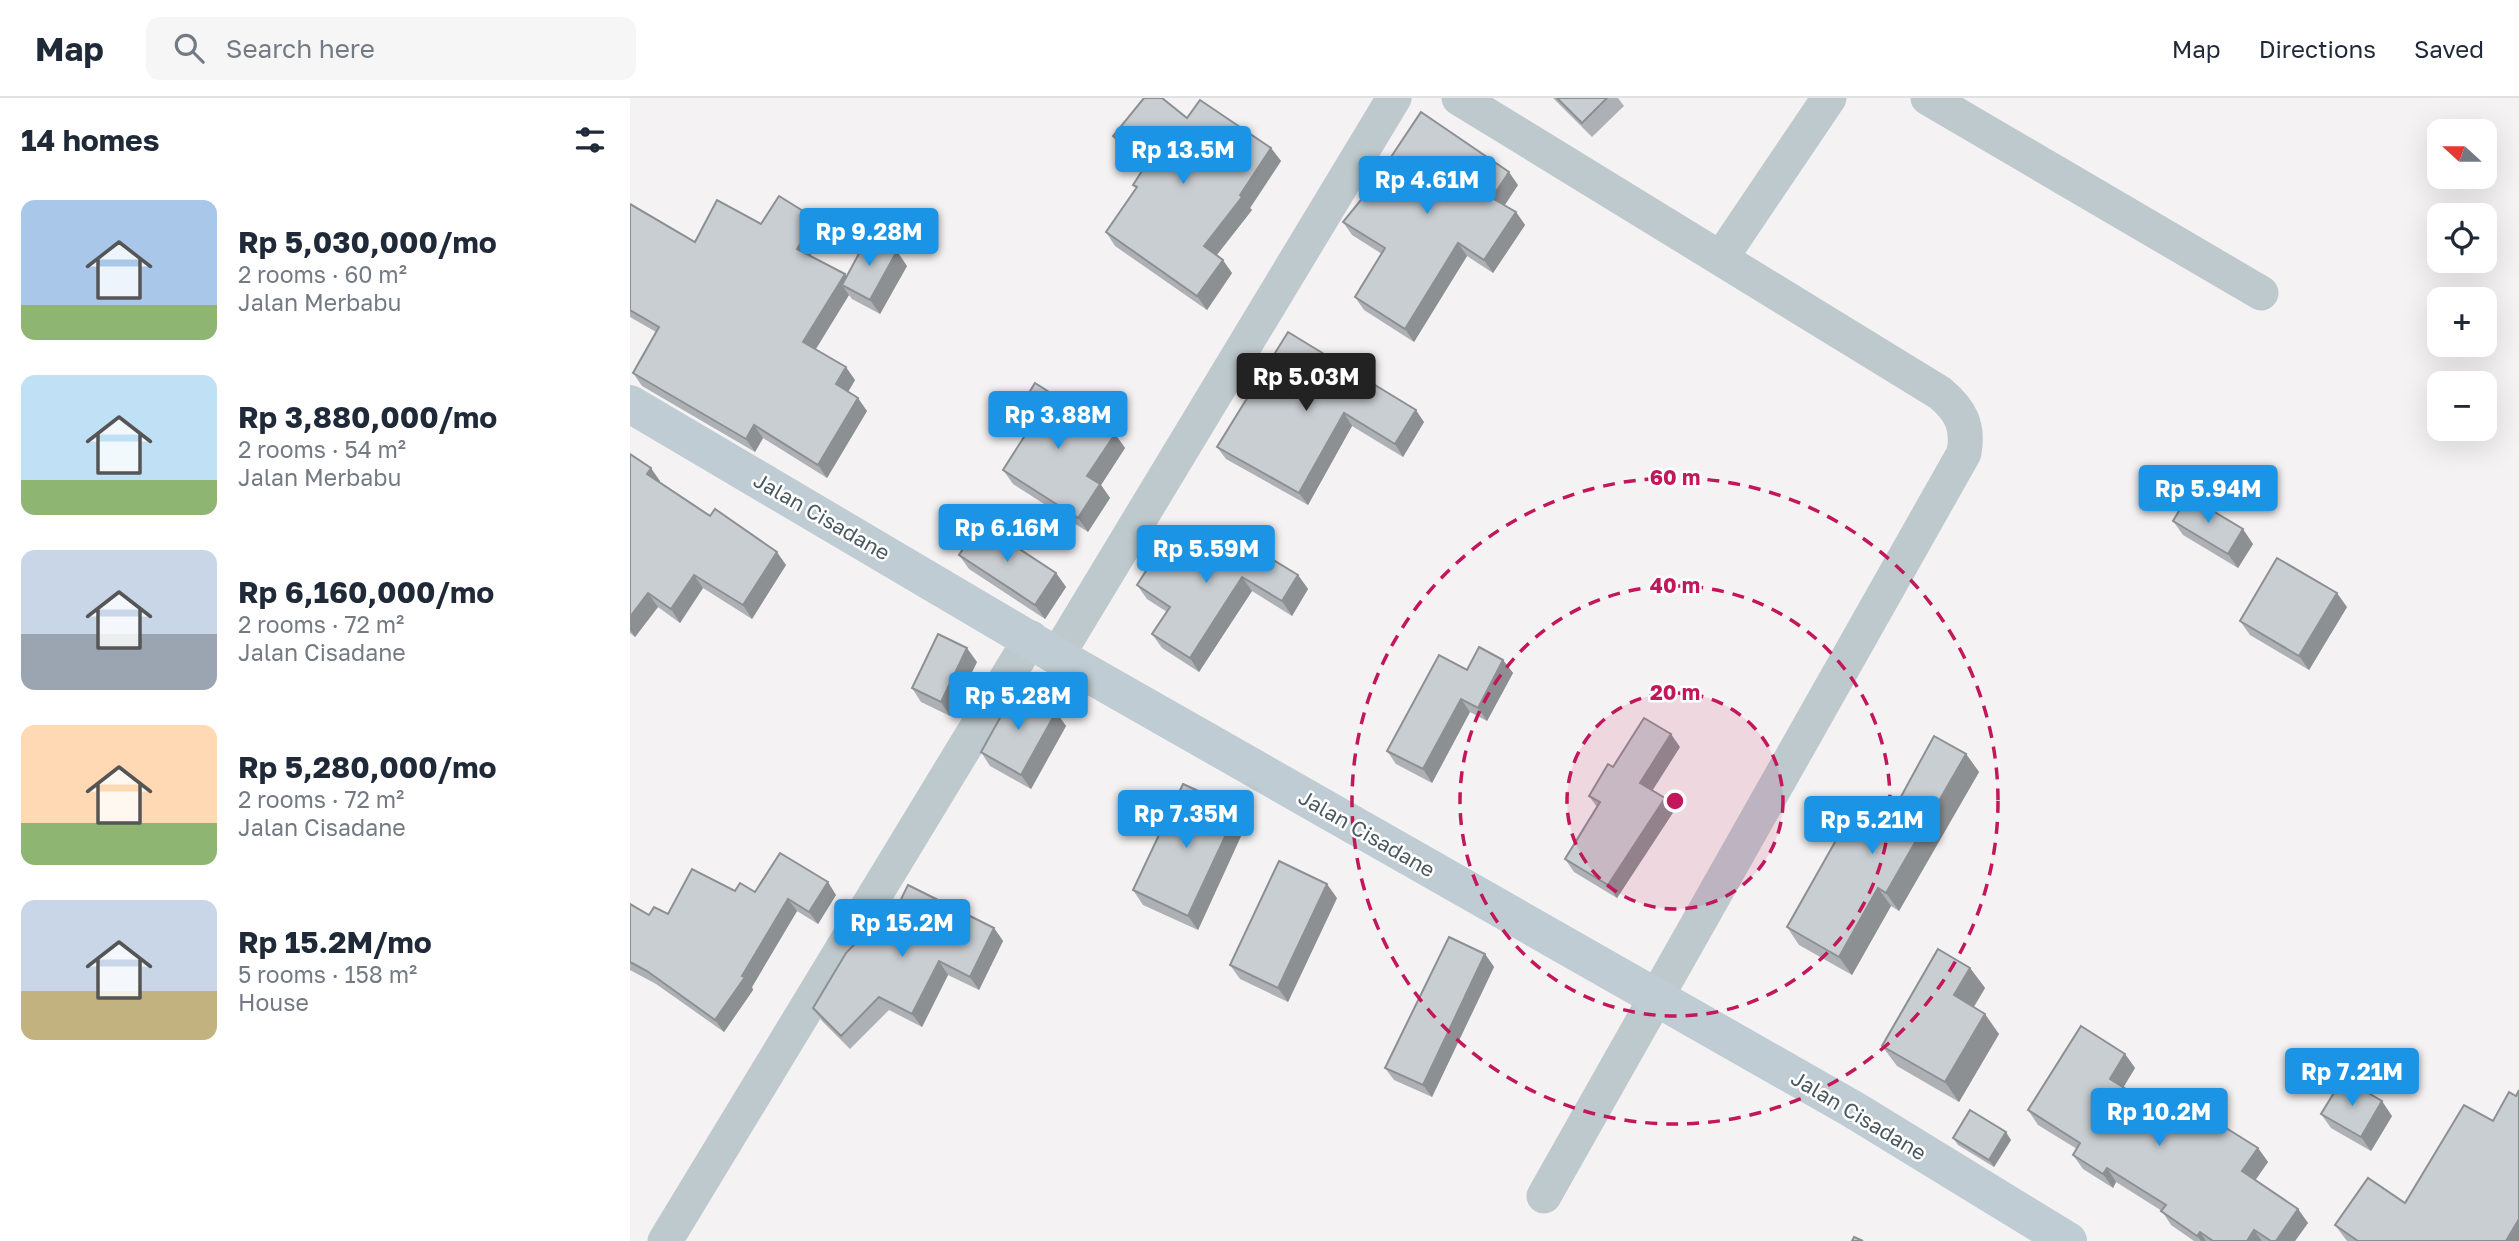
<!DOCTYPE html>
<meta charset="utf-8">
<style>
:root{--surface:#fff;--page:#f6f6f7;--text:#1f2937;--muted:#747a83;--line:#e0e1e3;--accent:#1b94e6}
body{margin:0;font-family:"Golos Text",sans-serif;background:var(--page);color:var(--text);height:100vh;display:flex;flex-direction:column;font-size:26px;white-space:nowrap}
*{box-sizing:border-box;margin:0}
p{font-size:23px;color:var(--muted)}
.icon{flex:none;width:38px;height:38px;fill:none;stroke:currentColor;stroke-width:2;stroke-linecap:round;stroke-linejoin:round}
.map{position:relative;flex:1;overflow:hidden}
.panel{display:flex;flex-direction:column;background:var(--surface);width:630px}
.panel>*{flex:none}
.needle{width:46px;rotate:291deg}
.buttons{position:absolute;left:1797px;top:21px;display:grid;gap:14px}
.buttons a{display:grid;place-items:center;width:70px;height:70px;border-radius:14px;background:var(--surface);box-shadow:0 7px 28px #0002;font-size:35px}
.price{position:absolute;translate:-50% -60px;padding:0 16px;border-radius:7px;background:var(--accent);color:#fff;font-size:23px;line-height:46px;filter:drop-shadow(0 2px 4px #0008)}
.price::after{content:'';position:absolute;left:50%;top:42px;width:21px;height:16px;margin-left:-10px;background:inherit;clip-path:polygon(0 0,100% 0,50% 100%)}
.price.active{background:#222;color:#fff}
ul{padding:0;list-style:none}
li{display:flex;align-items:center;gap:21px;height:175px;padding:0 21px}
li span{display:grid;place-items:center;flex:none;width:196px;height:140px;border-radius:14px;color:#555}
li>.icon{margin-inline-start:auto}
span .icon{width:84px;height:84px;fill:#fffc;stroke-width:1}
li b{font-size:30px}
h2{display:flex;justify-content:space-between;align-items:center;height:84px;padding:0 21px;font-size:30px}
header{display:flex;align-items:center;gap:42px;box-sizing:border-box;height:98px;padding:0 35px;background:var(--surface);border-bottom:2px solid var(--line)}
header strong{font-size:33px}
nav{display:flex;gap:38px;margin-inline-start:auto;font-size:24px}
.search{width:490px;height:63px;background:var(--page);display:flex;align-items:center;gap:18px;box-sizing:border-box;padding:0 24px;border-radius:14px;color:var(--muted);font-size:26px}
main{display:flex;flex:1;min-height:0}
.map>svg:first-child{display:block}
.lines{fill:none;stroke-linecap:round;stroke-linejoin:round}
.street{stroke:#bec9ce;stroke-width:35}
.secondary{stroke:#bfccd3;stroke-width:38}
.wall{fill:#adb1b5}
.shaded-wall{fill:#8d9093}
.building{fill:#c9ced2;stroke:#8d9093;stroke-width:2}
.ring{fill:none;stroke:#c2185b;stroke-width:3.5;stroke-dasharray:12 9}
.labels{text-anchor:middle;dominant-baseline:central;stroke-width:5;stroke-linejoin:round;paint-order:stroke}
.street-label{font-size:21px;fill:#4a5960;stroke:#fff}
.centre{fill:#c2185b;stroke:#fff;stroke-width:3.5}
.ring-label{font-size:21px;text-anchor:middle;font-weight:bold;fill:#c2185b;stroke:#fff;stroke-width:5;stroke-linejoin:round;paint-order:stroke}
</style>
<header>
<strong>Map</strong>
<div class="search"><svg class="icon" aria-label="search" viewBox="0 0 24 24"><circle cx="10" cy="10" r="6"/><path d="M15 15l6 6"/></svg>Search here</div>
<nav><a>Map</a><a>Directions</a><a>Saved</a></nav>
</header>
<main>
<section class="panel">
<h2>14 homes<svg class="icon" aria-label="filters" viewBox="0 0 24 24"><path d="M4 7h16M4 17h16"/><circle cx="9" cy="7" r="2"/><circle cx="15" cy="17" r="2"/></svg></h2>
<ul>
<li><span style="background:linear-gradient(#a9c7e8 75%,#8fb573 0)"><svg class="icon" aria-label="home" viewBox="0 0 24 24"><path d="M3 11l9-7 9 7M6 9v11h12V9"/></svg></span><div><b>Rp 5,030,000/mo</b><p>2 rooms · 60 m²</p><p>Jalan Merbabu</p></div></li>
<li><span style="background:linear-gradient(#bfe0f5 75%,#8fb573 0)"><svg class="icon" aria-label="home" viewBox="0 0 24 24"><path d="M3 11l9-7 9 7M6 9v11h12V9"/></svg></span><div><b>Rp 3,880,000/mo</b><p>2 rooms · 54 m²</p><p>Jalan Merbabu</p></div></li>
<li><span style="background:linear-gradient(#c9d6e8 60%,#9aa5b1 0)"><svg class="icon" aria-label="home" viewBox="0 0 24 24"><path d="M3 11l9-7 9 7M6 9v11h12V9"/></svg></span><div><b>Rp 6,160,000/mo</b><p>2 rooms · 72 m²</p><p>Jalan Cisadane</p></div></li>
<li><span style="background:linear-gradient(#ffd9b3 70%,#8fb573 0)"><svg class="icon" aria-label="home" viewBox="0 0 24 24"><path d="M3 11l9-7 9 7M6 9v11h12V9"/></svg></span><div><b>Rp 5,280,000/mo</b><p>2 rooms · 72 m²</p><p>Jalan Cisadane</p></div></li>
<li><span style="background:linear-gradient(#c9d6e8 65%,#c2b280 0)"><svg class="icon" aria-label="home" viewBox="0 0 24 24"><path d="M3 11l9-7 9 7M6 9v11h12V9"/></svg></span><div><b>Rp 15.2M/mo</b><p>5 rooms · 158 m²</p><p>House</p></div></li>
</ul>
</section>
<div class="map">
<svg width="1889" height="1143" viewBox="0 0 1889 1143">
<rect width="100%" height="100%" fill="#f5f2f3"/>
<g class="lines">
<!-- street -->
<g class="street">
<path d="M829 0 1310 295C1330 312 1339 327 1334 355L914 1098"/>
<polyline points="1298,0 1631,195"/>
<polyline points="1091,160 1199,0"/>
<polyline points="427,558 764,0"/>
<polyline points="35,1143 401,540"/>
</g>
<!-- secondary -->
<polyline class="secondary" points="0,306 427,558 1224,1012 1438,1143"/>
</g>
<!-- wall -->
<g class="wall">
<polygon points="923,0 988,0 994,8 962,39"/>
<polygon points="557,20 641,50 651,63 620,110 622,112 586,157 602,175 577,212 485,148 476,134 506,90 503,87 515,69 493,51 483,38"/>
<polygon points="888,87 874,107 886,114 895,127 863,175 837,158 784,244 734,212 725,199 752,156 722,137 713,124"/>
<polygon points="0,106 65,144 131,126 195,134 180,158 216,179 277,168 250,216 222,201 219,197 186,251 225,282 218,294 237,313 197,380 133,340 125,354 12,288 3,275 26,234 0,219"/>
<polygon points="658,234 794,324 773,359 722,328 678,407 596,361 587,349"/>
<polygon points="383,321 485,336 495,350 471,387 480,400 458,434 383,386 373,372 396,337 393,335"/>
<polygon points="0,356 30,383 30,384 156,467 122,521 73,490 50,525 28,509 5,539 0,535"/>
<polygon points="1543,423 1623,446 1608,470 1553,437"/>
<polygon points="329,457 426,475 436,489 415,521 339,471"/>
<polygon points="577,460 668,477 678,491 662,518 622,493 569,574 532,550 522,536 537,514 517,501 507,487"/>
<polygon points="1717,509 1679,572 1620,537 1610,523"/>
<polygon points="873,562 883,575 857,623 840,614 802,685 766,666 757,653 837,572"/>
<polygon points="347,564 320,618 291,604 282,590"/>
<polygon points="426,614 436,628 401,691 360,668 351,654"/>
<polygon points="1050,649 1022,692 1035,700 1044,713 987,800 944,774 935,761 967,709 959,698 983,669"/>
<polygon points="1336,656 1349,674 1269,813 1261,808 1222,877 1169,847 1157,829"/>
<polygon points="608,711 617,725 568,832 513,807 503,792"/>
<polygon points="105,793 206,797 188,826 167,813 122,889 123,892 94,934 26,886 0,872 0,806 19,817 38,816"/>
<polygon points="707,800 658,904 610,881 600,867"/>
<polygon points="364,830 373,843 349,892 318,877 292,929 259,912 220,951 192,923 183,910 252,840"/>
<polygon points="855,856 864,869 802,999 764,982 755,970"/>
<polygon points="1340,870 1355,890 1344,909 1369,936 1329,1004 1267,968 1252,948"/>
<polygon points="1495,956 1505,970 1493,989 1550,1025 1628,1050 1638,1064 1625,1082 1668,1111 1678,1125 1665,1143 1564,1143 1541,1127 1532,1113 1486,1084 1483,1090 1453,1071 1443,1057 1447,1051 1408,1027 1398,1012"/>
<polygon points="1691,1016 1762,1018 1741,1053 1701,1030"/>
<polygon points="1323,1040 1381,1042 1364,1069 1328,1047"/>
<polygon points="1775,1105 1889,1143 1717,1143 1705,1127"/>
</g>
<!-- shaded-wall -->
<g class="shaded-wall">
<polygon points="641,50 651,63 620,110 622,112 583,162 574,148"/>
<polygon points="879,74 888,87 871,113 862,100"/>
<polygon points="886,114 895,127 863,175 854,162"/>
<polygon points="186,121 195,134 176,164 167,151"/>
<polygon points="828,145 837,158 784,244 775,231"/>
<polygon points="267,153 277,168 250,216 240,202"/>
<polygon points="593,162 602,175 577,212 567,198"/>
<polygon points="215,176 224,189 212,187 219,197 182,257 173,244"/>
<polygon points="216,269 225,282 215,299 206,286"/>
<polygon points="228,300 237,313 197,380 188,367"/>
<polygon points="786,312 794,324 773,359 765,346"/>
<polygon points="714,315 722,328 678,407 669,395"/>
<polygon points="124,327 133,340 125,354 116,341"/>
<polygon points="485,336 495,350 471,387 480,400 458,434 448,420 457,378"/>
<polygon points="21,370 30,383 26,389 17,376"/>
<polygon points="1613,431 1623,446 1608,470 1598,456"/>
<polygon points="147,454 156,467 122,521 113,507"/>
<polygon points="426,475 436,489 415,521 405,507"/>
<polygon points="64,477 73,490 50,525 41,511"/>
<polygon points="668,477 678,491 662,518 652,503"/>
<polygon points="612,479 622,493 569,574 560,560"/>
<polygon points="18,495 28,509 5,539 0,532 0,519"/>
<polygon points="1707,495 1717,509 1679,572 1669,558"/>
<polygon points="337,550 347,564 320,618 311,604"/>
<polygon points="873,562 883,575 857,623 848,610"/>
<polygon points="831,601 840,614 802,685 793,671"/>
<polygon points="426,614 436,628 401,691 391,677"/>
<polygon points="1041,636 1050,649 1019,698 1010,685"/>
<polygon points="1336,656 1349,674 1269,813 1256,795"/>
<polygon points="1035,700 1044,713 987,800 978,787"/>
<polygon points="608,711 617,725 568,832 558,818"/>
<polygon points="198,784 206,797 188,826 179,814"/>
<polygon points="697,786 707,800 658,904 648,890"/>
<polygon points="1248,790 1261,808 1222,877 1209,859"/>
<polygon points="158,801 167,813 122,889 123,892 94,934 85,922"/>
<polygon points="364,830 373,843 349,892 340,879"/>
<polygon points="855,856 864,869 802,999 793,987"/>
<polygon points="309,863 318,877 292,929 282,916"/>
<polygon points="1340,870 1355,890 1338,918 1324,897"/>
<polygon points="1355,916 1369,936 1329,1004 1315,984"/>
<polygon points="1495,956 1505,970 1490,995 1480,981"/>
<polygon points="1752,1003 1762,1018 1741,1053 1731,1039"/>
<polygon points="1376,1034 1381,1042 1364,1069 1359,1062"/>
<polygon points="1628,1050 1638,1064 1622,1087 1612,1073"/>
<polygon points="1477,1070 1486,1084 1483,1090 1473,1076"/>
<polygon points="1668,1111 1678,1125 1665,1143 1646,1143"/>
<polygon points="1889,1121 1889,1143 1876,1143"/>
<polygon points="1624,1132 1632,1143 1617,1143"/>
<polygon points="1570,1134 1576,1143 1571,1143 1567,1138"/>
</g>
<!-- building -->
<g class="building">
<polygon points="514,0 532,0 557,20 570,2 641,50 610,97 612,99 574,148 593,162 567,198 476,134 507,89 503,87 517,65 483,38"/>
<polygon points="927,0 977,0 952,25"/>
<polygon points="791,14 879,74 862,100 886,114 854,162 828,145 775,231 725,199 755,150 713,124 739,92"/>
<polygon points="149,98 186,121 167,151 215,176 173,244 216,269 206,286 228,300 188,367 124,327 116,341 3,275 29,229 0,212 0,106 65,144 87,102 131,126"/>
<polygon points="239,137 267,153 240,202 212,187"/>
<polygon points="658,234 786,312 765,346 714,315 669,395 587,349"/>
<polygon points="405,285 485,336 457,378 470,386 448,420 373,372 399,331 383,321"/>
<polygon points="0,356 21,370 17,376 80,418 85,411 147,454 113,507 64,477 41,511 18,495 0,519"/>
<polygon points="1558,398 1613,431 1598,456 1543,423"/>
<polygon points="350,425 426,475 405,507 329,457"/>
<polygon points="594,432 668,477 652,503 612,479 560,560 522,536 540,509 507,487 539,437 577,460"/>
<polygon points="1647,460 1707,495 1669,558 1610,523"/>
<polygon points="308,536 337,550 311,604 282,590"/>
<polygon points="849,549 873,562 848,610 831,601 793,671 757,653 809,557 837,572"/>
<polygon points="386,591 426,614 391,677 351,654"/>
<polygon points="1014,620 1041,636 1010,685 1035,700 978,787 935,761 970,704 959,698 978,666 983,669"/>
<polygon points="1304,638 1336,656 1256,795 1248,790 1209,859 1157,829 1218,721 1249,739"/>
<polygon points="553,686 608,711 558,818 503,792"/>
<polygon points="150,755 198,784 179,814 158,801 112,878 115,879 85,922 17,873 0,864 0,806 19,817 24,809 38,816 62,771 105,793 110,785 125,794"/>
<polygon points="649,763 697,786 648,890 600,867"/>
<polygon points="278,787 364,830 340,879 309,863 282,916 249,899 211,938 183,910 216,855 237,833 252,840"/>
<polygon points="819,839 855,856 793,987 755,970"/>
<polygon points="1308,851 1340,870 1324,897 1355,916 1315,984 1252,948"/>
<polygon points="1451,928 1495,956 1480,981 1550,1025 1561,1008 1628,1050 1612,1073 1668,1111 1646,1143 1641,1143 1624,1132 1617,1143 1583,1143 1570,1134 1567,1138 1531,1113 1536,1107 1477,1070 1473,1076 1443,1057 1450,1045 1398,1012"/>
<polygon points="1713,980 1752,1003 1731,1039 1691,1016"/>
<polygon points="1889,992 1889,1121 1876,1143 1728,1143 1705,1127 1738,1080 1775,1105 1834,1007 1863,1023 1879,994 1886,998"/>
<polygon points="1340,1012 1376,1034 1359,1062 1323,1040"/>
<polygon points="1224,1139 1233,1143 1222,1143"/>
</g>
<!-- distance rings -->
<circle cx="1045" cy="703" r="108" fill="#c2185b" fill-opacity=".12"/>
<g class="ring">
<circle cx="1045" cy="703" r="108"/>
<circle cx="1045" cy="703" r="215"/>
<circle cx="1045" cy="703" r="323"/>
</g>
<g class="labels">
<!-- street labels -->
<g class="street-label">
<text transform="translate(192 418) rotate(30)">Jalan Cisadane</text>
<text transform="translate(737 735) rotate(30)">Jalan Cisadane</text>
<text transform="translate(1229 1017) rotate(31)">Jalan Cisadane</text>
</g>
</g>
<circle cx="1045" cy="703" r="10" class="centre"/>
<g class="ring-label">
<text x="1045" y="387">60 m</text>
<text x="1045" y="495">40 m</text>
<text x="1045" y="602">20 m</text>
</g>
</svg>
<div class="buttons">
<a><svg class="needle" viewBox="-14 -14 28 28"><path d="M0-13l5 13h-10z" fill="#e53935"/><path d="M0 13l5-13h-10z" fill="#747a83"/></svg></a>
<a><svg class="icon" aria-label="locate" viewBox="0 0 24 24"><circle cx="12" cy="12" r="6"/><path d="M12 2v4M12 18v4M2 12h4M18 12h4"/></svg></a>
<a>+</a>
<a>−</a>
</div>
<b class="price" style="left:553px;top:88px">Rp 13.5M</b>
<b class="price" style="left:797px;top:118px">Rp 4.61M</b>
<b class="price" style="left:239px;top:170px">Rp 9.28M</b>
<b class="price active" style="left:676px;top:315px">Rp 5.03M</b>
<b class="price" style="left:428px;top:353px">Rp 3.88M</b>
<b class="price" style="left:1578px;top:427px">Rp 5.94M</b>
<b class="price" style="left:377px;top:466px">Rp 6.16M</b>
<b class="price" style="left:576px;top:487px">Rp 5.59M</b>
<b class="price" style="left:388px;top:634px">Rp 5.28M</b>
<b class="price" style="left:556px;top:752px">Rp 7.35M</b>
<b class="price" style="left:1242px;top:758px">Rp 5.21M</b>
<b class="price" style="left:272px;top:861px">Rp 15.2M</b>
<b class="price" style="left:1722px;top:1010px">Rp 7.21M</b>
<b class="price" style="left:1529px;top:1050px">Rp 10.2M</b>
</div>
</main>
